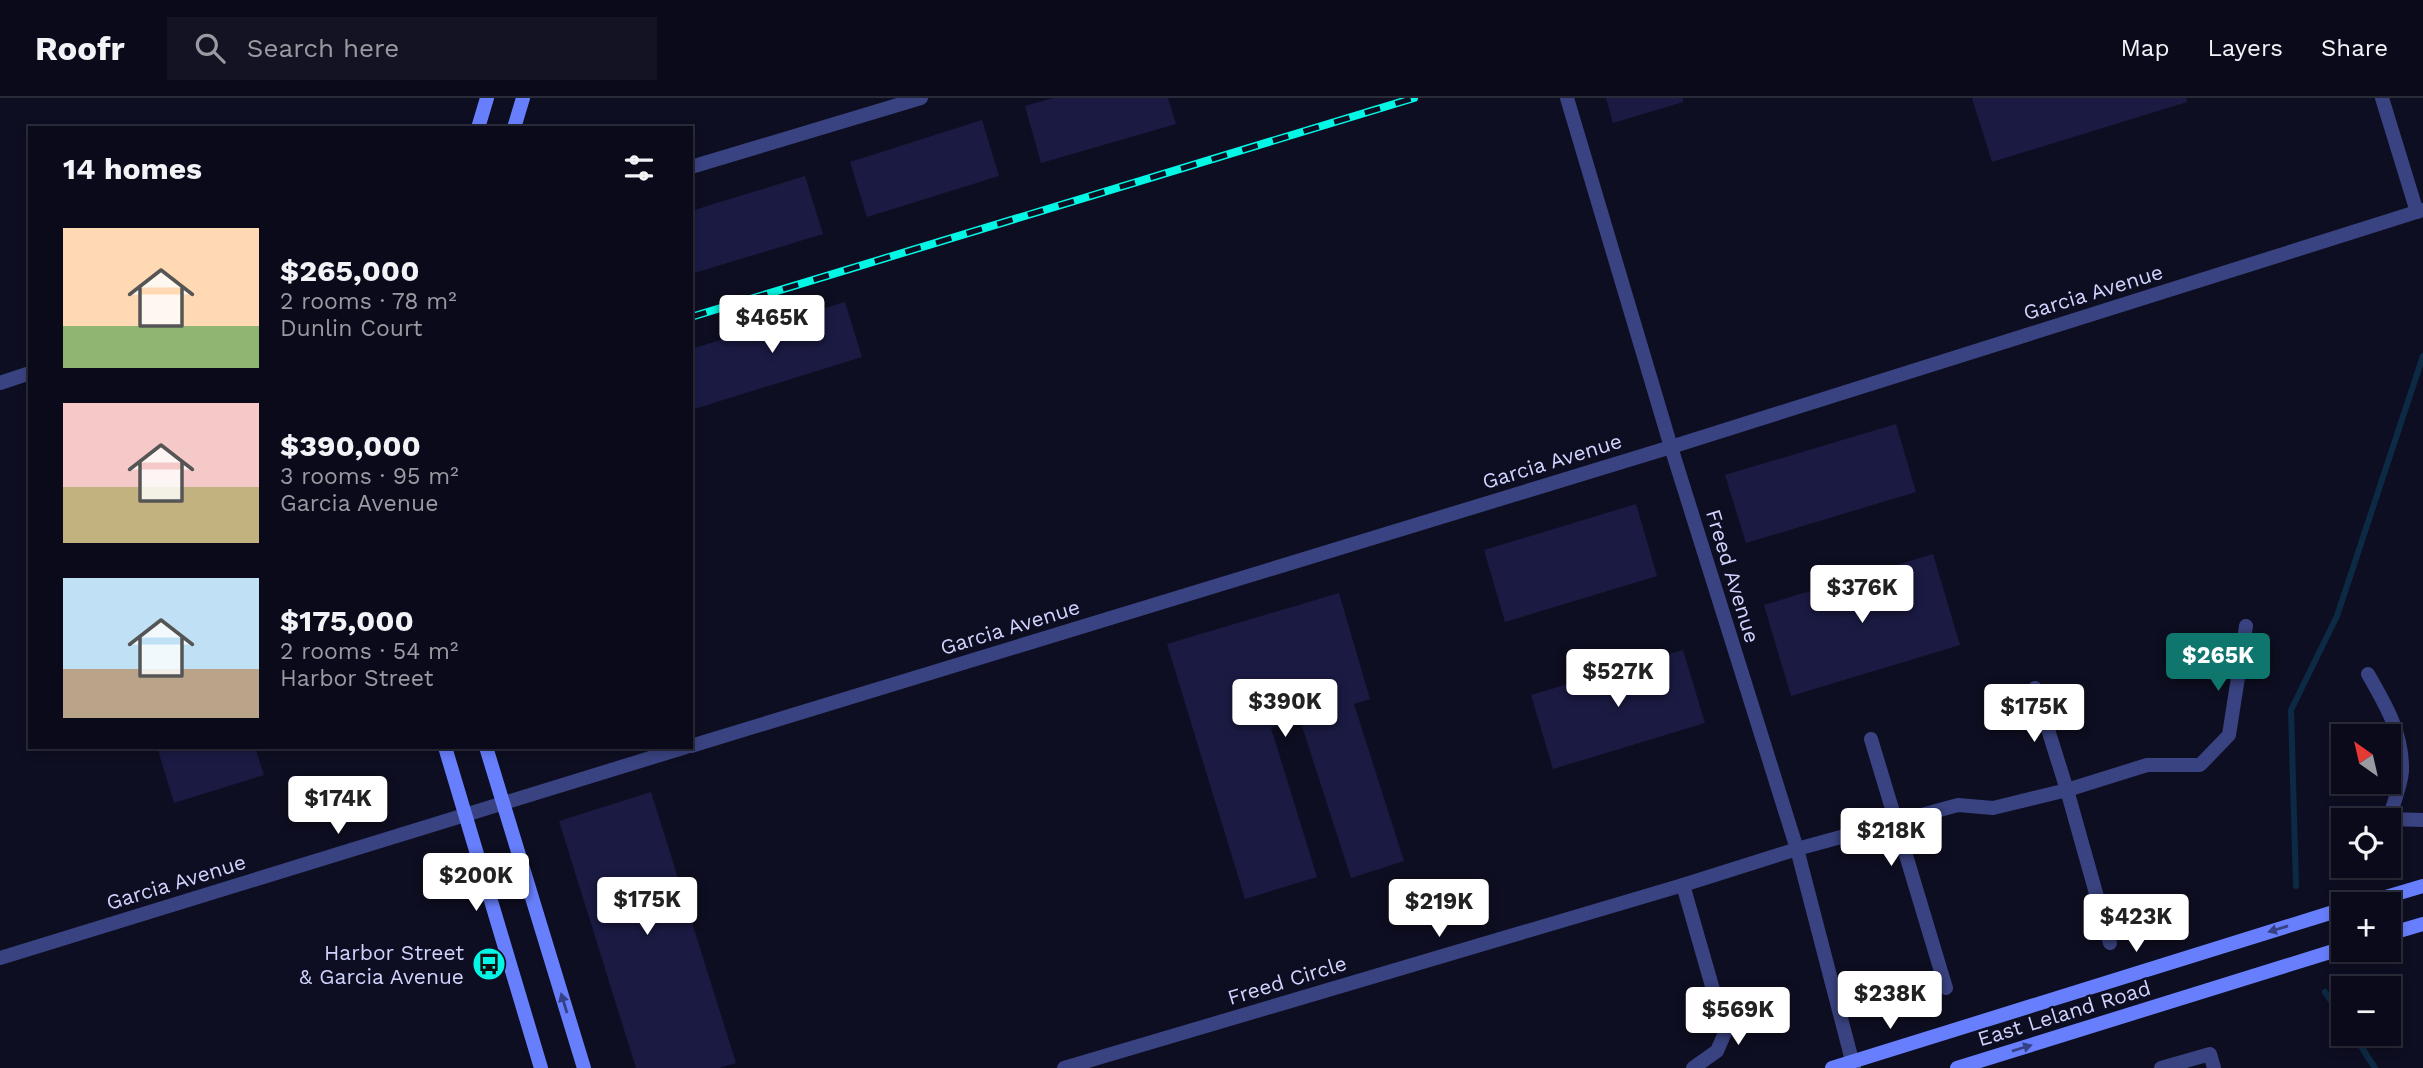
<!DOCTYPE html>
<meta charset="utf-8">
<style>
:root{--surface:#0a0a1a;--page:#131323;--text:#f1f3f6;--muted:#999aa2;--line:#2a2b39;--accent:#0f766e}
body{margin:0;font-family:"Work Sans",sans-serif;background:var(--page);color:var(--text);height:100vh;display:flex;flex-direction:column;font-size:26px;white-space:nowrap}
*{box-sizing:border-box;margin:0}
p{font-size:23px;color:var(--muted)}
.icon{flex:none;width:38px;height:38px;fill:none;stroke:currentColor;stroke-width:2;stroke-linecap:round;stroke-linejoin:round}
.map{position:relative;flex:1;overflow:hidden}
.side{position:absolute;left:28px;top:28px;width:665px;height:623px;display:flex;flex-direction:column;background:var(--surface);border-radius:0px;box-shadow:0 4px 10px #0003,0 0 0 2px var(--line)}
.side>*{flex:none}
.needle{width:46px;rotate:326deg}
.tools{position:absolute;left:2331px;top:626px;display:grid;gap:14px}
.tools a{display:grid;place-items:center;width:70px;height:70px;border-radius:0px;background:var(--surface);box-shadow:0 4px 10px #0003,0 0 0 2px var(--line);font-size:35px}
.price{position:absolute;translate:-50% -60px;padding:0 16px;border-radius:7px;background:#fff;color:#222;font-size:23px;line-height:46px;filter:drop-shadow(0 2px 4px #0008)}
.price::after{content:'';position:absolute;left:50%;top:42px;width:21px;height:16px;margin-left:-10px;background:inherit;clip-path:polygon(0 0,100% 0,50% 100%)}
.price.on{background:var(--accent);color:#fff}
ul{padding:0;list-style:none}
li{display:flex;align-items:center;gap:21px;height:175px;padding:0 35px}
li span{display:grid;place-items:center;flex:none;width:196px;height:140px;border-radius:0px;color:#555}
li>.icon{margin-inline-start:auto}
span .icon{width:84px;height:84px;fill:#fffc;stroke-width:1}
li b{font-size:30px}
h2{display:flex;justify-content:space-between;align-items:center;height:84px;padding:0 35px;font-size:30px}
header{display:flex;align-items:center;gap:42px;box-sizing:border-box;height:98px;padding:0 35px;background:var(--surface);border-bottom:2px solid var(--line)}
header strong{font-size:33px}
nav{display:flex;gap:38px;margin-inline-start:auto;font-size:24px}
.search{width:490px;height:63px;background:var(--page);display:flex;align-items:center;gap:18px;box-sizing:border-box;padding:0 24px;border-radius:0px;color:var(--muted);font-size:26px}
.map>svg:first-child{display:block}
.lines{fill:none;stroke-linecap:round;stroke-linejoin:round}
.stream{stroke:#0c2a43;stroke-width:6}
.building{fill:#1b1a43}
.street{stroke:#3a4381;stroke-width:14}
.secondary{stroke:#687ffd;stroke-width:14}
.rail-casing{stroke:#03f7e4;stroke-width:8}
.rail{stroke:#0e0e22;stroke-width:5;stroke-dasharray:16;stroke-linecap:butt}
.oneway{fill:#364185}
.labels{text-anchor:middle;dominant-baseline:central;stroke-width:5;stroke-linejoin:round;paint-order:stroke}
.street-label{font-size:21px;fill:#d0d3fe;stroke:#0e0e22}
.poi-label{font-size:21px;fill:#d0d3fe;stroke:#0e0e22;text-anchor:end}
</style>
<header>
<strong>Roofr</strong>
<div class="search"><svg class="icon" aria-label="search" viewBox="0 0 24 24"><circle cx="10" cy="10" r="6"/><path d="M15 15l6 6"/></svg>Search here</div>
<nav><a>Map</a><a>Layers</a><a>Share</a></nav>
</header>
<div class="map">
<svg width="2423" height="970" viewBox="0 0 2423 970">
<rect width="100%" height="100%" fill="#0e0e22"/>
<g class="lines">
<!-- stream -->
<g class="stream">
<polyline points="2296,788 2291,612 2337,518 2423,258"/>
<polyline points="2325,894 2343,921"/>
<polyline points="2353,936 2375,970"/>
</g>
</g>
<!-- building -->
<g class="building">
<polygon points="1053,0 1168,0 1176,26 1041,65 1025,8"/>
<polygon points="1606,0 1683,0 1683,4 1613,25"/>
<polygon points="1972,0 2186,0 2187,4 1992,64"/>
<polygon points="982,22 999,78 867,119 850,64"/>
<polygon points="805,78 823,136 691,176 691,113"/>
<polygon points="845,204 862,259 691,312 691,251"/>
<polygon points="1896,326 1916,394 1746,445 1725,377"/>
<polygon points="1636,406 1657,478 1505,524 1484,452"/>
<polygon points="1933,456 1960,547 1791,598 1764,507"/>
<polygon points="1339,495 1370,601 1354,606 1404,763 1351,780 1300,622 1271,630 1317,779 1245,801 1167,546"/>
<polygon points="1683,552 1705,625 1553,671 1531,597"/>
<polygon points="157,649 255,649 264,677 174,705"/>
<polygon points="651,694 736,965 719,970 636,970 559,723"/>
</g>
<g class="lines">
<!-- street -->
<g class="street">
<polyline points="1567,0 1671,349 1797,751 1854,970"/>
<polyline points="2382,0 2417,114"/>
<polyline points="691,69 921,0"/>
<polyline points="0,285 30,275"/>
<path d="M2368 576C2386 607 2403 636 2402 673 2401 688 2393 706 2389 721L2423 722"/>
<polyline points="2035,590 2067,692 2110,845"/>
<polyline points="1871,641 1946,890"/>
<polyline points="691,648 1671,349 2423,112"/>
<polyline points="1683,787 1797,751 1958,707 1993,710 2067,692 2147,667 2200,667 2229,637 2246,528"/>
<polyline points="0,860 686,649"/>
<polyline points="1064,970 1683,787 1716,902 1727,930 1717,953 1693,970"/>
<polyline points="2161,970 2210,956 2214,970"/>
</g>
<!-- secondary -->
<g class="secondary">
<polyline points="478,30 487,0"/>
<polyline points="514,30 523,0"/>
<polyline points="445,649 541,970"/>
<polyline points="486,649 584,970"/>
<polyline points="2359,807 2423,788"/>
<polyline points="2389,836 2423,826"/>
<polyline points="1832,970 2343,811"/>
<polyline points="1957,970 2343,850"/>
</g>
<defs>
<polyline id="rail" points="691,219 1414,0"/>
</defs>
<!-- rail casing -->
<use href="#rail" class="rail-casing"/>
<!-- rail -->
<use href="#rail" class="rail"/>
</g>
<!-- one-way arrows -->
<defs><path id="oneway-solid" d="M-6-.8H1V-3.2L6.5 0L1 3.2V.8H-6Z" transform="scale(1.75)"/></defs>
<g class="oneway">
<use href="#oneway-solid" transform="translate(2278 831) rotate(163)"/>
<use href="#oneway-solid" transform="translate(564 905) rotate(-107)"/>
<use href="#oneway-solid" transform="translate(2022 950) rotate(-17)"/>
</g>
<!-- icons -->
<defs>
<symbol id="bus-disc" viewBox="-11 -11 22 22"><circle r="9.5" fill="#03f7e4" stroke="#0e0e22"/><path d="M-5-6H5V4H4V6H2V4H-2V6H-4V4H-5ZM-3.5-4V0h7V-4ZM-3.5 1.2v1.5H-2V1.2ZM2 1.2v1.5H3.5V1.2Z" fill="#111"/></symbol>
</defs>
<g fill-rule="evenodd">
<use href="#bus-disc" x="470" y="847" width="38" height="38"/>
</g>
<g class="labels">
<!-- street labels -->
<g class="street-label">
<text transform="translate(2093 194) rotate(-17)">Garcia Avenue</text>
<text transform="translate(1552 363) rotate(-17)">Garcia Avenue</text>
<text transform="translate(1733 478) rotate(73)">Freed Avenue</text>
<text transform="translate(1010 529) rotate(-17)">Garcia Avenue</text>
<text transform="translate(176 784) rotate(-17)">Garcia Avenue</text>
<text transform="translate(1287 882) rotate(-17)">Freed Circle</text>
<text transform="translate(2064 915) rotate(-17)">East Leland Road</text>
</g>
<!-- poi labels -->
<g class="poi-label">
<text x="464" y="854">Harbor Street<tspan x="464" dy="24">&amp; Garcia Avenue</tspan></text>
</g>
</g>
</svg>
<div class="tools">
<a><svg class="needle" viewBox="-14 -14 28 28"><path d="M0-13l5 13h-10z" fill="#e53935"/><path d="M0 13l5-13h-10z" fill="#999aa2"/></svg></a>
<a><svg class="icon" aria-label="locate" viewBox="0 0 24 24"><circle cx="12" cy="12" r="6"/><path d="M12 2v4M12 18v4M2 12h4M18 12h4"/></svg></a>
<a>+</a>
<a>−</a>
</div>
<b class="price" style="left:772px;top:257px">$465K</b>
<b class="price" style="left:1862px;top:527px">$376K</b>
<b class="price on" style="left:2218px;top:595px">$265K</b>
<b class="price" style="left:1618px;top:611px">$527K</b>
<b class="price" style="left:1285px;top:641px">$390K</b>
<b class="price" style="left:2034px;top:646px">$175K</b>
<b class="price" style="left:338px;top:738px">$174K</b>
<b class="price" style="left:1891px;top:770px">$218K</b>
<b class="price" style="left:476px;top:815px">$200K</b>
<b class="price" style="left:647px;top:839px">$175K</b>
<b class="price" style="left:1439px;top:841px">$219K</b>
<b class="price" style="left:2136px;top:856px">$423K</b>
<b class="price" style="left:1890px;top:933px">$238K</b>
<b class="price" style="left:1738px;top:949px">$569K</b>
<section class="side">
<h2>14 homes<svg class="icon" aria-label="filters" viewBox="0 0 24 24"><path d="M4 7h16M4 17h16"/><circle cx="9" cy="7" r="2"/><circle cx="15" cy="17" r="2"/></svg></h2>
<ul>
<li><span style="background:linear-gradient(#ffd9b3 70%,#8fb573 0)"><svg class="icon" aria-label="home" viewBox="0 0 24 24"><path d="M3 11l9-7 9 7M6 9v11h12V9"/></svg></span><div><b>$265,000</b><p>2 rooms · 78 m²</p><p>Dunlin Court</p></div></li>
<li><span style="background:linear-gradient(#f6c9c9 60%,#c2b280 0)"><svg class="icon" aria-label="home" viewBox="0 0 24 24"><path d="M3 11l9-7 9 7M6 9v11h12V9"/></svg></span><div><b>$390,000</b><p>3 rooms · 95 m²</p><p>Garcia Avenue</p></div></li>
<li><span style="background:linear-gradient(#bfe0f5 65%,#b9a48a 0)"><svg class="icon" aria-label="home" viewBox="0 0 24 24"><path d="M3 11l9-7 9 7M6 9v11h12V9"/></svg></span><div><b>$175,000</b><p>2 rooms · 54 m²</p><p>Harbor Street</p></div></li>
</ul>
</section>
</div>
